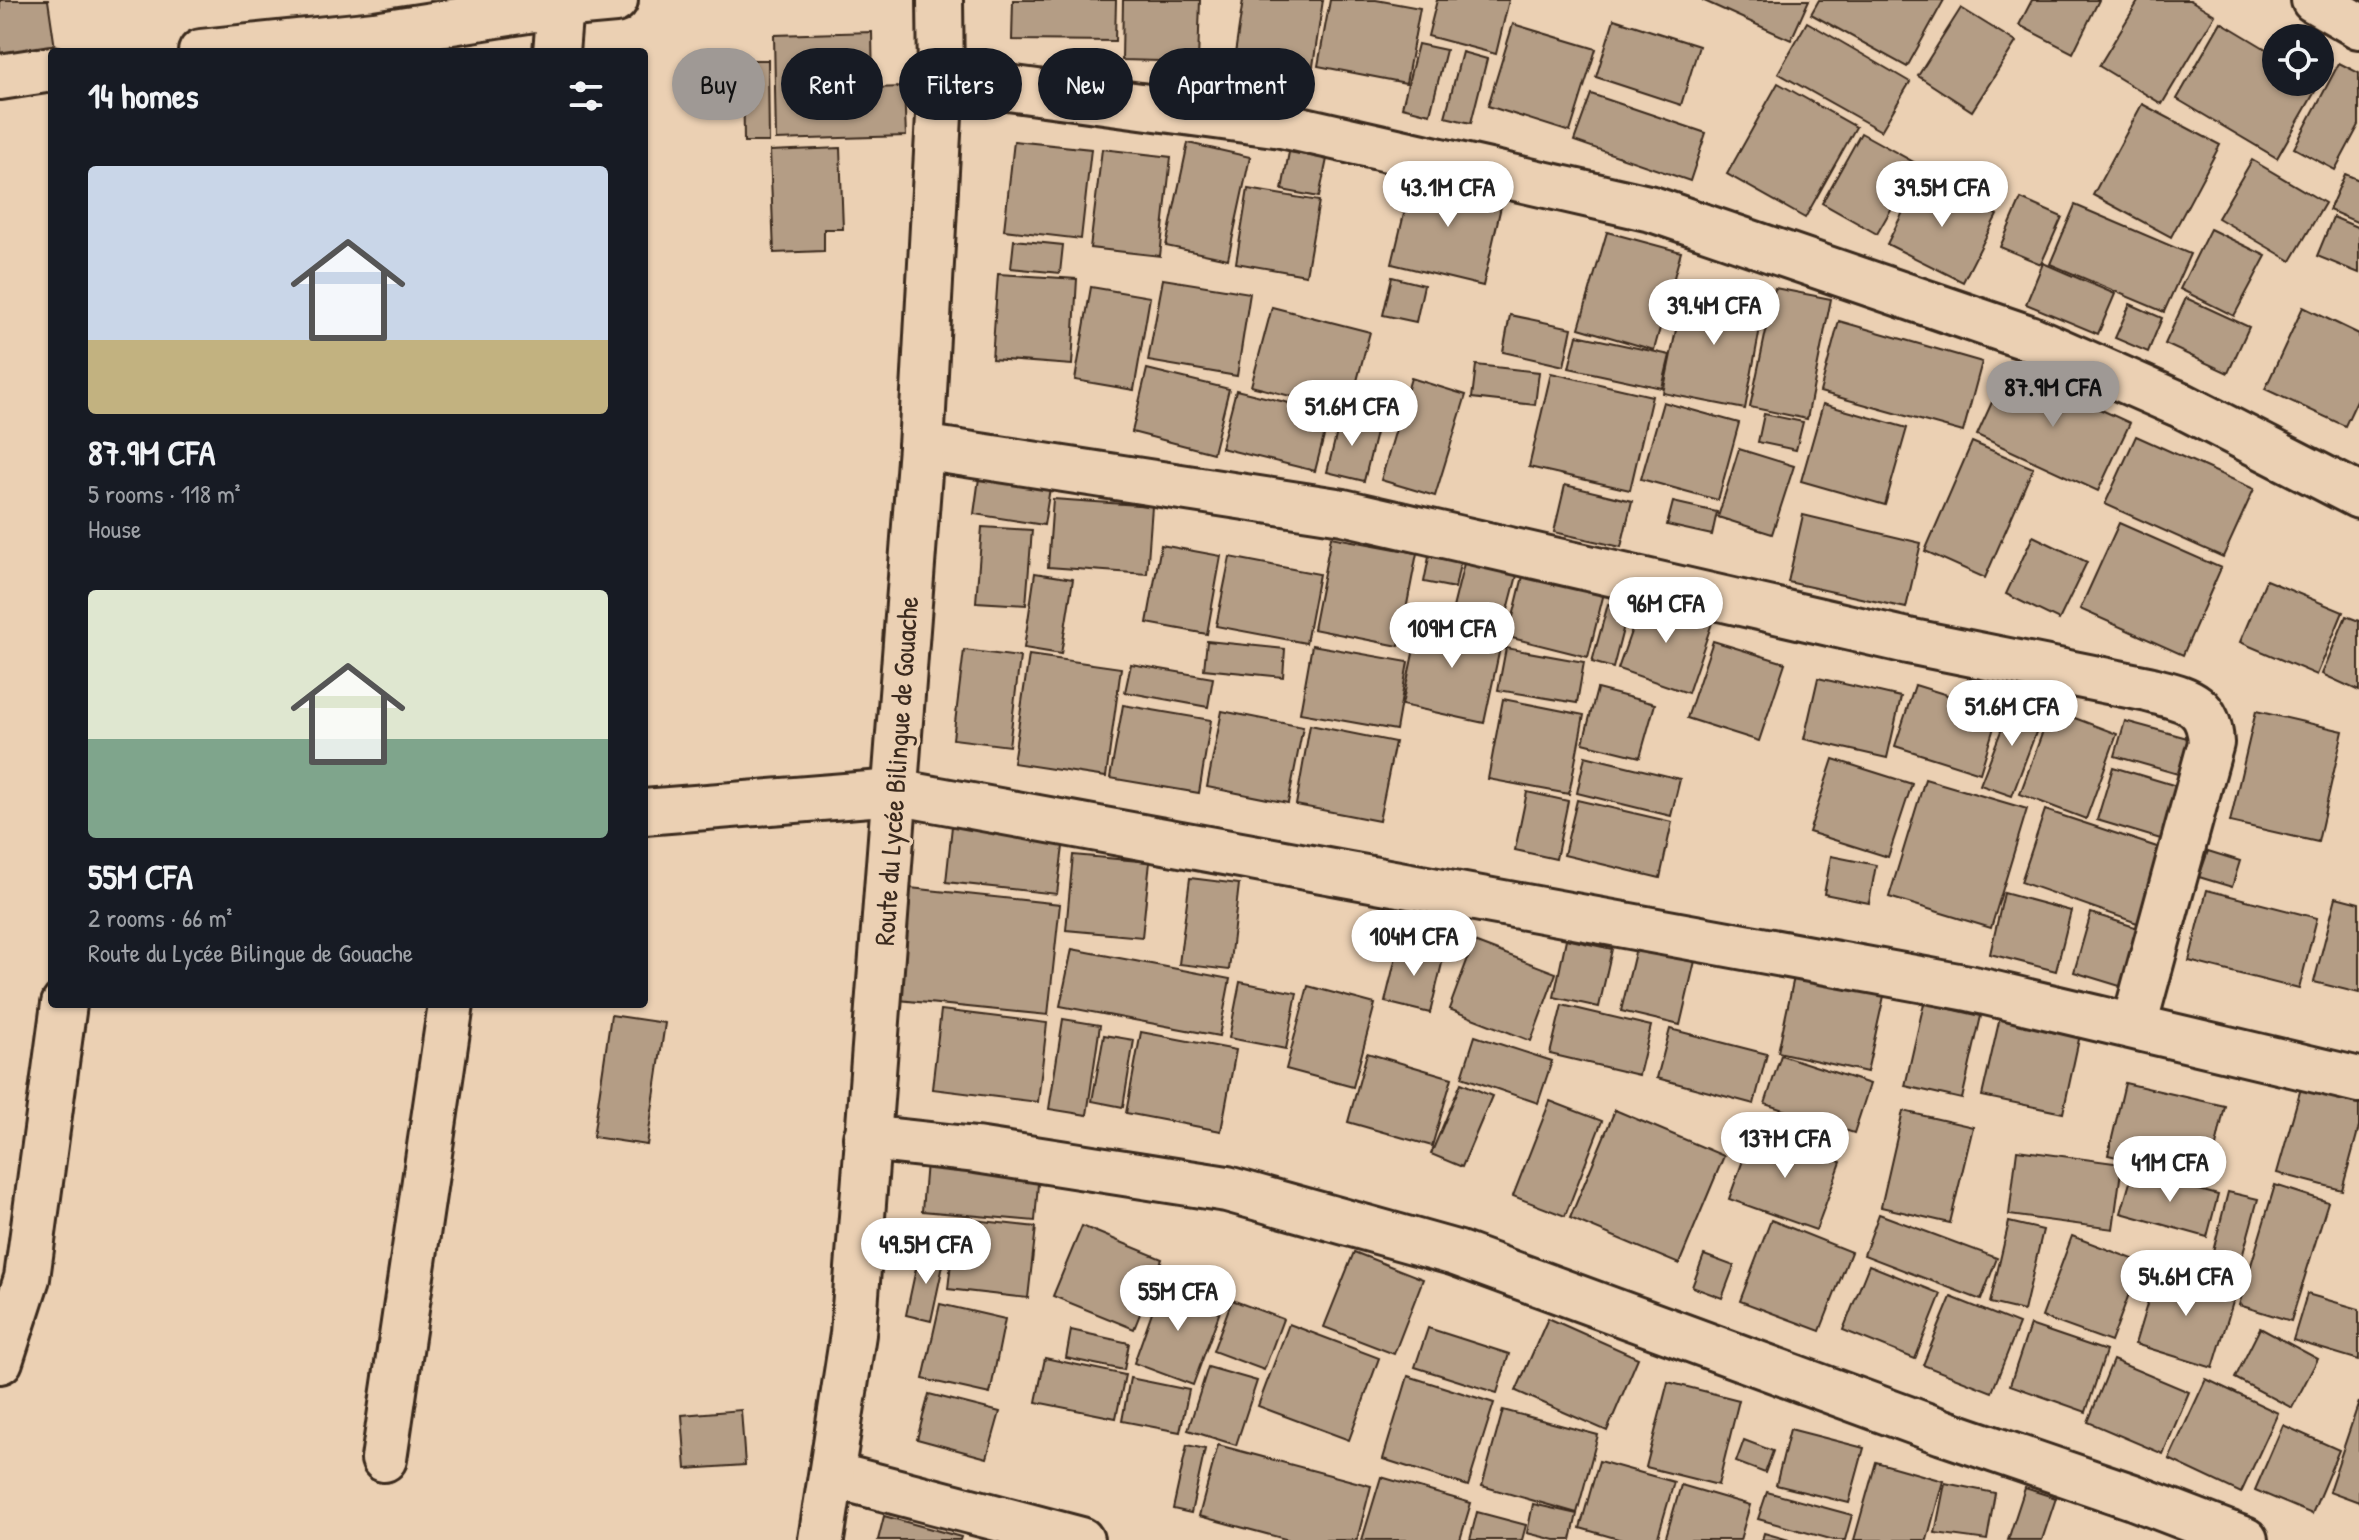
<!DOCTYPE html>
<meta charset="utf-8">
<style>
:root{--surface:#171b24;--page:#20242c;--text:#f1f3f6;--muted:#9ea1a6;--accent:#9f9995}
body{margin:0;font-family:"Patrick Hand",sans-serif;background:var(--page);color:var(--text);height:100vh;display:flex;flex-direction:column;font-size:30px;white-space:nowrap}
*{box-sizing:border-box;margin:0}
p{font-size:26px;color:var(--muted)}
.icon{flex:none;width:44px;height:44px;fill:none;stroke:currentColor;stroke-width:2;stroke-linecap:round;stroke-linejoin:round}
.map{position:relative;flex:1;overflow:hidden}
.details{position:absolute;left:48px;top:48px;width:600px;height:960px;display:flex;flex-direction:column;background:var(--surface);border-radius:8px;box-shadow:0 2px 6px #0004}
.details>*{flex:none}
.top-card{position:absolute;left:672px;top:48px;width:760px;height:72px;display:flex;gap:16px}
.tools{position:absolute;left:2262px;top:24px;display:grid;gap:16px}
.tools a{display:grid;place-items:center;width:72px;height:72px;border-radius:50%;background:var(--surface);box-shadow:0 2px 6px #0004;font-size:40px}
.price{position:absolute;translate:-50% -68px;padding:0 18px;border-radius:28px;background:#fff;color:#222;font-size:26px;line-height:52px;filter:drop-shadow(0 2px 4px #0008)}
.price::after{content:'';position:absolute;left:50%;top:48px;width:24px;height:18px;margin-left:-12px;background:inherit;clip-path:polygon(0 0,100% 0,50% 100%)}
.price.active{background:var(--accent);color:#111}
ul{padding:0;list-style:none}
li{display:grid;align-content:center;gap:16px;height:424px;padding:0 40px}
li span{display:grid;place-items:center;height:248px;border-radius:8px;color:#555}
li>.icon{margin-inline-start:auto}
span .icon{width:144px;height:144px;fill:#fffc;stroke-width:1}
li b{font-size:34px}
h2{display:flex;justify-content:space-between;align-items:center;height:96px;padding:0 40px;font-size:34px}
.chip{padding:0 28px;border-radius:36px;background:var(--surface);box-shadow:0 2px 6px #0004;font-size:28px;line-height:72px}
.chip.active{background:var(--accent);color:#111}
.map>svg:first-child{display:block}
.building{fill:#b49d85;stroke:#3b2a1e;stroke-width:2}
.lines{fill:none;stroke-linecap:round;stroke-linejoin:round}
.street-casing{stroke:#3b2a1e;stroke-width:50}
.secondary-casing{stroke:#3b2a1e;stroke-width:50}
.street{stroke:#ebd0b3;stroke-width:44}
.secondary{stroke:#ebd0b3;stroke-width:44}
.labels{text-anchor:middle;dominant-baseline:central;stroke-width:7;stroke-linejoin:round;paint-order:stroke}
.street-label{font-size:28px;fill:#3b2a1e;stroke:#ebd0b3}
</style>
<div class="map">
<svg width="2359" height="1540" viewBox="0 0 2359 1540">
<rect width="100%" height="100%" fill="#ebd0b3"/>
<filter id="ink" filterUnits="userSpaceOnUse"><feTurbulence type="fractalNoise" baseFrequency=".0125" numOctaves="2"/><feDisplacementMap in="SourceGraphic" scale="16" xChannelSelector="R" yChannelSelector="G"/><feConvolveMatrix kernelMatrix="1 2 1 2 8 2 1 2 1" color-interpolation-filters="sRGB"/></filter>
<g filter="url(#ink)">
<!-- building -->
<g class="building">
<polygon points="0,0 48,0 55,48 0,56"/>
<polygon points="1013,0 1116,0 1115,41 1012,40"/>
<polygon points="1123,0 1200,0 1198,62 1122,60"/>
<polygon points="1243,0 1323,0 1313,66 1235,54"/>
<polygon points="1330,0 1376,0 1420,8 1406,83 1318,66"/>
<polygon points="1437,0 1509,0 1496,54 1428,36"/>
<polygon points="1702,0 1809,0 1791,40"/>
<polygon points="1819,0 1944,0 1907,67 1811,14"/>
<polygon points="2032,0 2099,0 2073,53 2019,25"/>
<polygon points="2139,0 2190,0 2215,15 2162,104 2099,66"/>
<polygon points="1961,8 2016,42 1972,111 1918,76"/>
<polygon points="1614,19 1699,46 1681,105 1596,77"/>
<polygon points="1807,22 1910,82 1881,131 1778,73"/>
<polygon points="2221,22 2276,55 2276,82 2321,81 2277,158 2177,99"/>
<polygon points="1513,24 1596,49 1570,132 1488,106"/>
<polygon points="872,32 873,88 904,87 906,136 776,140 774,35"/>
<polygon points="1418,44 1446,50 1430,114 1402,107"/>
<polygon points="1462,52 1487,59 1471,123 1445,117"/>
<polygon points="1231,59 1263,65 1259,89 1226,83"/>
<polygon points="743,60 768,60 769,142 744,142"/>
<polygon points="2339,63 2359,73 2359,125 2335,170 2294,148"/>
<polygon points="1778,83 1856,127 1805,218 1727,174"/>
<polygon points="1591,94 1706,133 1690,181 1574,141"/>
<polygon points="2142,104 2220,145 2171,237 2093,195"/>
<polygon points="1861,133 1917,164 1877,234 1822,203"/>
<polygon points="1014,141 1091,149 1081,239 1004,230"/>
<polygon points="1188,143 1250,157 1228,259 1166,246"/>
<polygon points="840,148 843,229 824,229 824,251 774,253 770,151"/>
<polygon points="1102,149 1171,157 1160,256 1090,248"/>
<polygon points="1289,152 1327,159 1319,197 1282,190"/>
<polygon points="2252,160 2325,203 2291,261 2218,218"/>
<polygon points="1414,172 1504,193 1483,286 1392,264"/>
<polygon points="2345,174 2359,180 2359,223 2329,210"/>
<polygon points="1921,176 1997,215 1963,282 1887,244"/>
<polygon points="1248,189 1319,201 1306,275 1236,263"/>
<polygon points="2021,199 2062,217 2041,264 2000,247"/>
<polygon points="2075,205 2190,254 2164,312 2050,264"/>
<polygon points="2333,217 2359,228 2359,273 2317,256"/>
<polygon points="2210,229 2266,256 2234,316 2180,289"/>
<polygon points="1607,232 1681,252 1654,350 1579,328"/>
<polygon points="1014,240 1063,245 1060,273 1011,268"/>
<polygon points="2043,263 2115,294 2098,334 2026,304"/>
<polygon points="998,274 1077,279 1072,365 992,359"/>
<polygon points="1392,277 1424,285 1416,322 1383,315"/>
<polygon points="1163,279 1250,293 1237,376 1148,361"/>
<polygon points="1685,286 1765,301 1745,409 1663,393"/>
<polygon points="1091,287 1150,297 1134,390 1075,380"/>
<polygon points="1775,288 1831,299 1807,419 1750,407"/>
<polygon points="2186,298 2249,327 2228,373 2165,344"/>
<polygon points="2130,304 2162,318 2148,352 2115,338"/>
<polygon points="1272,307 1370,332 1349,411 1251,386"/>
<polygon points="2303,307 2359,334 2359,396 2345,426 2265,389"/>
<polygon points="1510,315 1572,328 1564,366 1503,352"/>
<polygon points="1839,321 1982,362 1963,432 1820,392"/>
<polygon points="1577,335 1670,355 1662,388 1569,368"/>
<polygon points="1476,365 1539,372 1535,405 1472,398"/>
<polygon points="2008,367 2130,423 2098,491 1977,435"/>
<polygon points="1147,369 1229,389 1213,453 1132,432"/>
<polygon points="1551,373 1652,396 1630,490 1529,467"/>
<polygon points="1411,378 1466,395 1435,496 1381,480"/>
<polygon points="1236,390 1330,413 1315,471 1221,448"/>
<polygon points="1663,402 1739,423 1718,500 1641,479"/>
<polygon points="1823,404 1907,428 1885,505 1801,481"/>
<polygon points="1764,414 1803,422 1796,450 1758,442"/>
<polygon points="1341,416 1378,425 1364,481 1327,472"/>
<polygon points="2136,436 2254,489 2223,557 2105,504"/>
<polygon points="1972,442 2033,468 1985,578 1925,551"/>
<polygon points="1739,449 1794,466 1772,534 1718,517"/>
<polygon points="979,478 1050,488 1044,525 974,514"/>
<polygon points="1565,485 1632,501 1621,547 1554,532"/>
<polygon points="1053,499 1152,506 1147,574 1048,567"/>
<polygon points="1673,502 1717,512 1712,535 1667,525"/>
<polygon points="1803,515 1921,543 1906,608 1788,582"/>
<polygon points="2119,523 2221,568 2183,655 2080,609"/>
<polygon points="982,527 1032,530 1026,605 976,602"/>
<polygon points="2033,536 2087,562 2059,620 2006,594"/>
<polygon points="1331,537 1417,553 1399,646 1313,629"/>
<polygon points="1161,545 1221,556 1207,634 1147,623"/>
<polygon points="1431,547 1462,554 1455,588 1424,582"/>
<polygon points="1467,551 1520,564 1503,629 1451,616"/>
<polygon points="1230,557 1319,574 1306,643 1216,626"/>
<polygon points="1525,568 1605,589 1588,657 1508,637"/>
<polygon points="1035,573 1073,579 1061,654 1024,648"/>
<polygon points="2266,580 2343,612 2317,675 2240,642"/>
<polygon points="1643,597 1713,620 1688,693 1618,669"/>
<polygon points="1608,604 1628,610 1613,668 1592,662"/>
<polygon points="1421,616 1503,634 1484,723 1402,705"/>
<polygon points="2346,616 2359,621 2359,691 2322,674"/>
<polygon points="1207,641 1285,649 1283,677 1204,669"/>
<polygon points="1713,641 1785,663 1759,741 1687,718"/>
<polygon points="1312,645 1408,662 1396,730 1300,713"/>
<polygon points="1506,648 1584,662 1577,703 1498,690"/>
<polygon points="964,650 1020,657 1009,746 953,739"/>
<polygon points="1029,655 1121,668 1106,777 1013,763"/>
<polygon points="1131,664 1213,678 1208,707 1125,692"/>
<polygon points="1818,678 1901,697 1887,758 1804,739"/>
<polygon points="1915,685 1999,711 1980,773 1895,746"/>
<polygon points="1597,689 1655,704 1640,757 1583,743"/>
<polygon points="1503,699 1584,715 1569,794 1488,779"/>
<polygon points="2013,700 2044,711 2012,796 1980,785"/>
<polygon points="1123,705 1211,720 1199,793 1110,778"/>
<polygon points="2051,709 2117,734 2086,819 2020,794"/>
<polygon points="1222,711 1303,727 1288,803 1207,787"/>
<polygon points="2256,711 2343,731 2318,842 2230,822"/>
<polygon points="2125,721 2202,742 2192,778 2115,756"/>
<polygon points="1310,725 1395,742 1379,821 1296,805"/>
<polygon points="1585,756 1680,779 1671,816 1577,793"/>
<polygon points="1833,759 1912,784 1888,857 1809,832"/>
<polygon points="2113,767 2190,790 2174,843 2097,820"/>
<polygon points="1925,779 2027,809 1991,928 1889,897"/>
<polygon points="1527,792 1568,801 1556,859 1515,850"/>
<polygon points="1577,800 1672,822 1660,878 1564,855"/>
<polygon points="2045,810 2166,850 2140,924 2021,882"/>
<polygon points="952,826 1064,839 1057,894 946,882"/>
<polygon points="2208,851 2240,861 2232,887 2199,877"/>
<polygon points="1073,855 1150,862 1142,937 1066,930"/>
<polygon points="1831,856 1876,865 1869,903 1824,894"/>
<polygon points="1190,878 1239,884 1229,970 1179,964"/>
<polygon points="910,888 1060,904 1048,1015 899,1000"/>
<polygon points="2207,890 2317,918 2299,989 2189,961"/>
<polygon points="2004,893 2071,911 2056,971 1990,954"/>
<polygon points="2336,897 2359,903 2359,993 2314,982"/>
<polygon points="2091,913 2141,929 2123,987 2074,972"/>
<polygon points="1566,939 1612,949 1599,1007 1554,997"/>
<polygon points="1474,942 1556,973 1531,1041 1449,1009"/>
<polygon points="1399,944 1444,955 1430,1013 1385,1002"/>
<polygon points="1636,948 1695,961 1680,1025 1621,1011"/>
<polygon points="1072,949 1230,979 1219,1036 1060,1006"/>
<polygon points="1794,977 1884,996 1867,1072 1778,1052"/>
<polygon points="1240,982 1297,993 1286,1049 1229,1038"/>
<polygon points="1308,986 1375,1004 1353,1087 1286,1069"/>
<polygon points="1924,1003 1981,1016 1962,1099 1905,1086"/>
<polygon points="1562,1005 1651,1026 1639,1075 1550,1054"/>
<polygon points="941,1010 1047,1023 1038,1102 932,1089"/>
<polygon points="2001,1013 2081,1030 2063,1113 1982,1096"/>
<polygon points="611,1015 665,1023 647,1145 593,1137"/>
<polygon points="1063,1019 1100,1025 1087,1115 1049,1109"/>
<polygon points="1670,1029 1767,1054 1754,1104 1657,1078"/>
<polygon points="1141,1032 1236,1050 1221,1131 1126,1113"/>
<polygon points="1104,1035 1134,1040 1123,1107 1092,1101"/>
<polygon points="1475,1036 1552,1061 1538,1103 1462,1077"/>
<polygon points="1367,1053 1452,1078 1432,1146 1348,1122"/>
<polygon points="1781,1055 1870,1084 1854,1133 1765,1104"/>
<polygon points="1461,1083 1492,1096 1462,1167 1431,1154"/>
<polygon points="2125,1083 2225,1106 2209,1178 2108,1155"/>
<polygon points="2301,1088 2359,1104 2359,1127 2342,1190 2277,1173"/>
<polygon points="1550,1101 1602,1121 1565,1216 1513,1196"/>
<polygon points="1615,1110 1724,1156 1679,1264 1570,1218"/>
<polygon points="1903,1111 1973,1127 1950,1223 1881,1207"/>
<polygon points="1754,1130 1841,1162 1816,1230 1729,1199"/>
<polygon points="2017,1150 2122,1164 2113,1229 2009,1215"/>
<polygon points="926,1162 1039,1171 1035,1221 922,1211"/>
<polygon points="2133,1172 2218,1195 2207,1237 2121,1213"/>
<polygon points="2275,1185 2328,1202 2291,1321 2239,1305"/>
<polygon points="2228,1192 2258,1199 2236,1279 2208,1271"/>
<polygon points="1879,1214 1997,1258 1981,1300 1864,1255"/>
<polygon points="956,1218 1036,1227 1028,1298 948,1289"/>
<polygon points="1771,1220 1851,1252 1820,1331 1740,1301"/>
<polygon points="2009,1222 2043,1230 2024,1311 1990,1303"/>
<polygon points="1082,1226 1162,1259 1134,1329 1053,1296"/>
<polygon points="2072,1236 2141,1262 2111,1342 2042,1317"/>
<polygon points="920,1250 945,1256 931,1321 906,1315"/>
<polygon points="1354,1252 1423,1279 1394,1354 1324,1327"/>
<polygon points="1704,1255 1734,1266 1722,1298 1692,1287"/>
<polygon points="1869,1265 1941,1294 1915,1359 1843,1330"/>
<polygon points="2158,1268 2236,1292 2213,1368 2135,1344"/>
<polygon points="1163,1281 1223,1303 1193,1385 1134,1363"/>
<polygon points="2307,1294 2359,1309 2359,1360 2293,1340"/>
<polygon points="1951,1297 2019,1324 1992,1392 1923,1365"/>
<polygon points="1232,1300 1283,1319 1264,1370 1213,1351"/>
<polygon points="940,1304 1005,1319 990,1394 923,1379"/>
<polygon points="1548,1318 1638,1358 1607,1431 1516,1391"/>
<polygon points="1289,1324 1379,1358 1349,1440 1258,1406"/>
<polygon points="2030,1325 2106,1351 2086,1412 2010,1385"/>
<polygon points="1428,1328 1509,1354 1497,1393 1415,1367"/>
<polygon points="2260,1328 2318,1359 2292,1408 2235,1378"/>
<polygon points="1071,1330 1129,1343 1124,1370 1066,1358"/>
<polygon points="1045,1358 1125,1375 1116,1418 1036,1402"/>
<polygon points="2113,1360 2189,1392 2163,1454 2088,1422"/>
<polygon points="1208,1367 1257,1381 1236,1445 1188,1430"/>
<polygon points="1408,1376 1494,1403 1468,1486 1383,1459"/>
<polygon points="1130,1378 1189,1390 1180,1432 1122,1421"/>
<polygon points="2206,1379 2278,1413 2241,1493 2169,1459"/>
<polygon points="1668,1382 1739,1400 1718,1485 1646,1467"/>
<polygon points="929,1394 1000,1412 987,1458 917,1439"/>
<polygon points="2359,1402 2359,1502 2329,1491"/>
<polygon points="741,1410 745,1465 686,1469 682,1415"/>
<polygon points="1503,1410 1598,1435 1577,1513 1482,1486"/>
<polygon points="2283,1425 2339,1450 2312,1514 2255,1490"/>
<polygon points="1790,1429 1864,1448 1849,1503 1776,1485"/>
<polygon points="1744,1440 1773,1451 1765,1473 1736,1462"/>
<polygon points="1187,1445 1205,1449 1191,1513 1173,1509"/>
<polygon points="1218,1445 1371,1486 1357,1540 1289,1540 1199,1516"/>
<polygon points="1599,1461 1674,1482 1657,1540 1622,1540 1580,1528"/>
<polygon points="1876,1462 1943,1481 1927,1540 1854,1540"/>
<polygon points="1381,1477 1471,1503 1460,1540 1362,1540"/>
<polygon points="1945,1483 1995,1493 1987,1540 1935,1533"/>
<polygon points="1681,1485 1750,1505 1740,1540 1665,1540"/>
<polygon points="2025,1488 2056,1498 2042,1540 2008,1540"/>
<polygon points="1767,1492 1852,1515 1845,1540 1834,1540 1758,1519"/>
<polygon points="1533,1504 1577,1514 1571,1540 1555,1540 1527,1533"/>
<polygon points="1477,1512 1526,1525 1522,1540 1470,1540"/>
<polygon points="884,1516 961,1537 960,1540 878,1540"/>
<polygon points="1764,1533 1789,1540 1762,1540"/>
</g>
<g class="lines">
<defs>
<g id="street">
<polyline points="2314,0 2359,26"/>
<polyline points="201,52 375,34 560,5 615,0"/>
<polyline points="556,52 560,5"/>
<polyline points="0,77 52,69"/>
<polyline points="941,79 1282,125 1652,209 2029,338 2179,404 2359,496"/>
<path d="M921 447 1343 512 1908 641 2148 689C2183 699 2209 700 2211 743L2134 1025"/>
<polyline points="644,812 895,792 1969,988 2359,1080"/>
<polyline points="866,1138 976,1150 1227,1189 1456,1253 1943,1432 2133,1497 2245,1540"/>
<polyline points="0,1361 27,1278 64,1004"/>
<polyline points="384,1459 451,1004"/>
<polyline points="833,1475 1081,1540"/>
</g>
<polyline id="secondary" points="821,1540 853,1334 921,447 941,79 940,0"/>
</defs>
<!-- street casing -->
<use href="#street" class="street-casing"/>
<!-- secondary casing -->
<use href="#secondary" class="secondary-casing"/>
<!-- street -->
<use href="#street" class="street"/>
<!-- secondary -->
<use href="#secondary" class="secondary"/>
</g>
</g>
<g class="labels">
<!-- street labels -->
<g class="street-label">
<text transform="translate(896 771) rotate(-86)">Route du Lycée Bilingue de Gouache</text>
</g>
</g>
</svg>
<div class="tools">
<a><svg class="icon" aria-label="locate" viewBox="0 0 24 24"><circle cx="12" cy="12" r="6"/><path d="M12 2v4M12 18v4M2 12h4M18 12h4"/></svg></a>
</div>
<b class="price" style="left:1448px;top:229px">43.1M CFA</b>
<b class="price" style="left:1942px;top:229px">39.5M CFA</b>
<b class="price" style="left:1714px;top:347px">39.4M CFA</b>
<b class="price active" style="left:2053px;top:429px">87.9M CFA</b>
<b class="price" style="left:1352px;top:448px">51.6M CFA</b>
<b class="price" style="left:1666px;top:645px">96M CFA</b>
<b class="price" style="left:1452px;top:670px">109M CFA</b>
<b class="price" style="left:2012px;top:748px">51.6M CFA</b>
<b class="price" style="left:1414px;top:978px">104M CFA</b>
<b class="price" style="left:1785px;top:1180px">137M CFA</b>
<b class="price" style="left:2170px;top:1204px">41M CFA</b>
<b class="price" style="left:926px;top:1286px">49.5M CFA</b>
<b class="price" style="left:2186px;top:1318px">54.6M CFA</b>
<b class="price" style="left:1178px;top:1333px">55M CFA</b>
<div class="top-card">
<a class="chip active">Buy</a>
<a class="chip">Rent</a>
<a class="chip">Filters</a>
<a class="chip">New</a>
<a class="chip">Apartment</a>
</div>
<section class="details">
<h2>14 homes<svg class="icon" aria-label="filters" viewBox="0 0 24 24"><path d="M4 7h16M4 17h16"/><circle cx="9" cy="7" r="2"/><circle cx="15" cy="17" r="2"/></svg></h2>
<ul>
<li><span style="background:linear-gradient(#c9d6e8 70%,#c2b280 0)"><svg class="icon" aria-label="home" viewBox="0 0 24 24"><path d="M3 11l9-7 9 7M6 9v11h12V9"/></svg></span><div><b>87.9M CFA</b><p>5 rooms · 118 m²</p><p>House</p></div></li>
<li><span style="background:linear-gradient(#dfe7d0 60%,#7fa58c 0)"><svg class="icon" aria-label="home" viewBox="0 0 24 24"><path d="M3 11l9-7 9 7M6 9v11h12V9"/></svg></span><div><b>55M CFA</b><p>2 rooms · 66 m²</p><p>Route du Lycée Bilingue de Gouache</p></div></li>
</ul>
</section>
</div>
